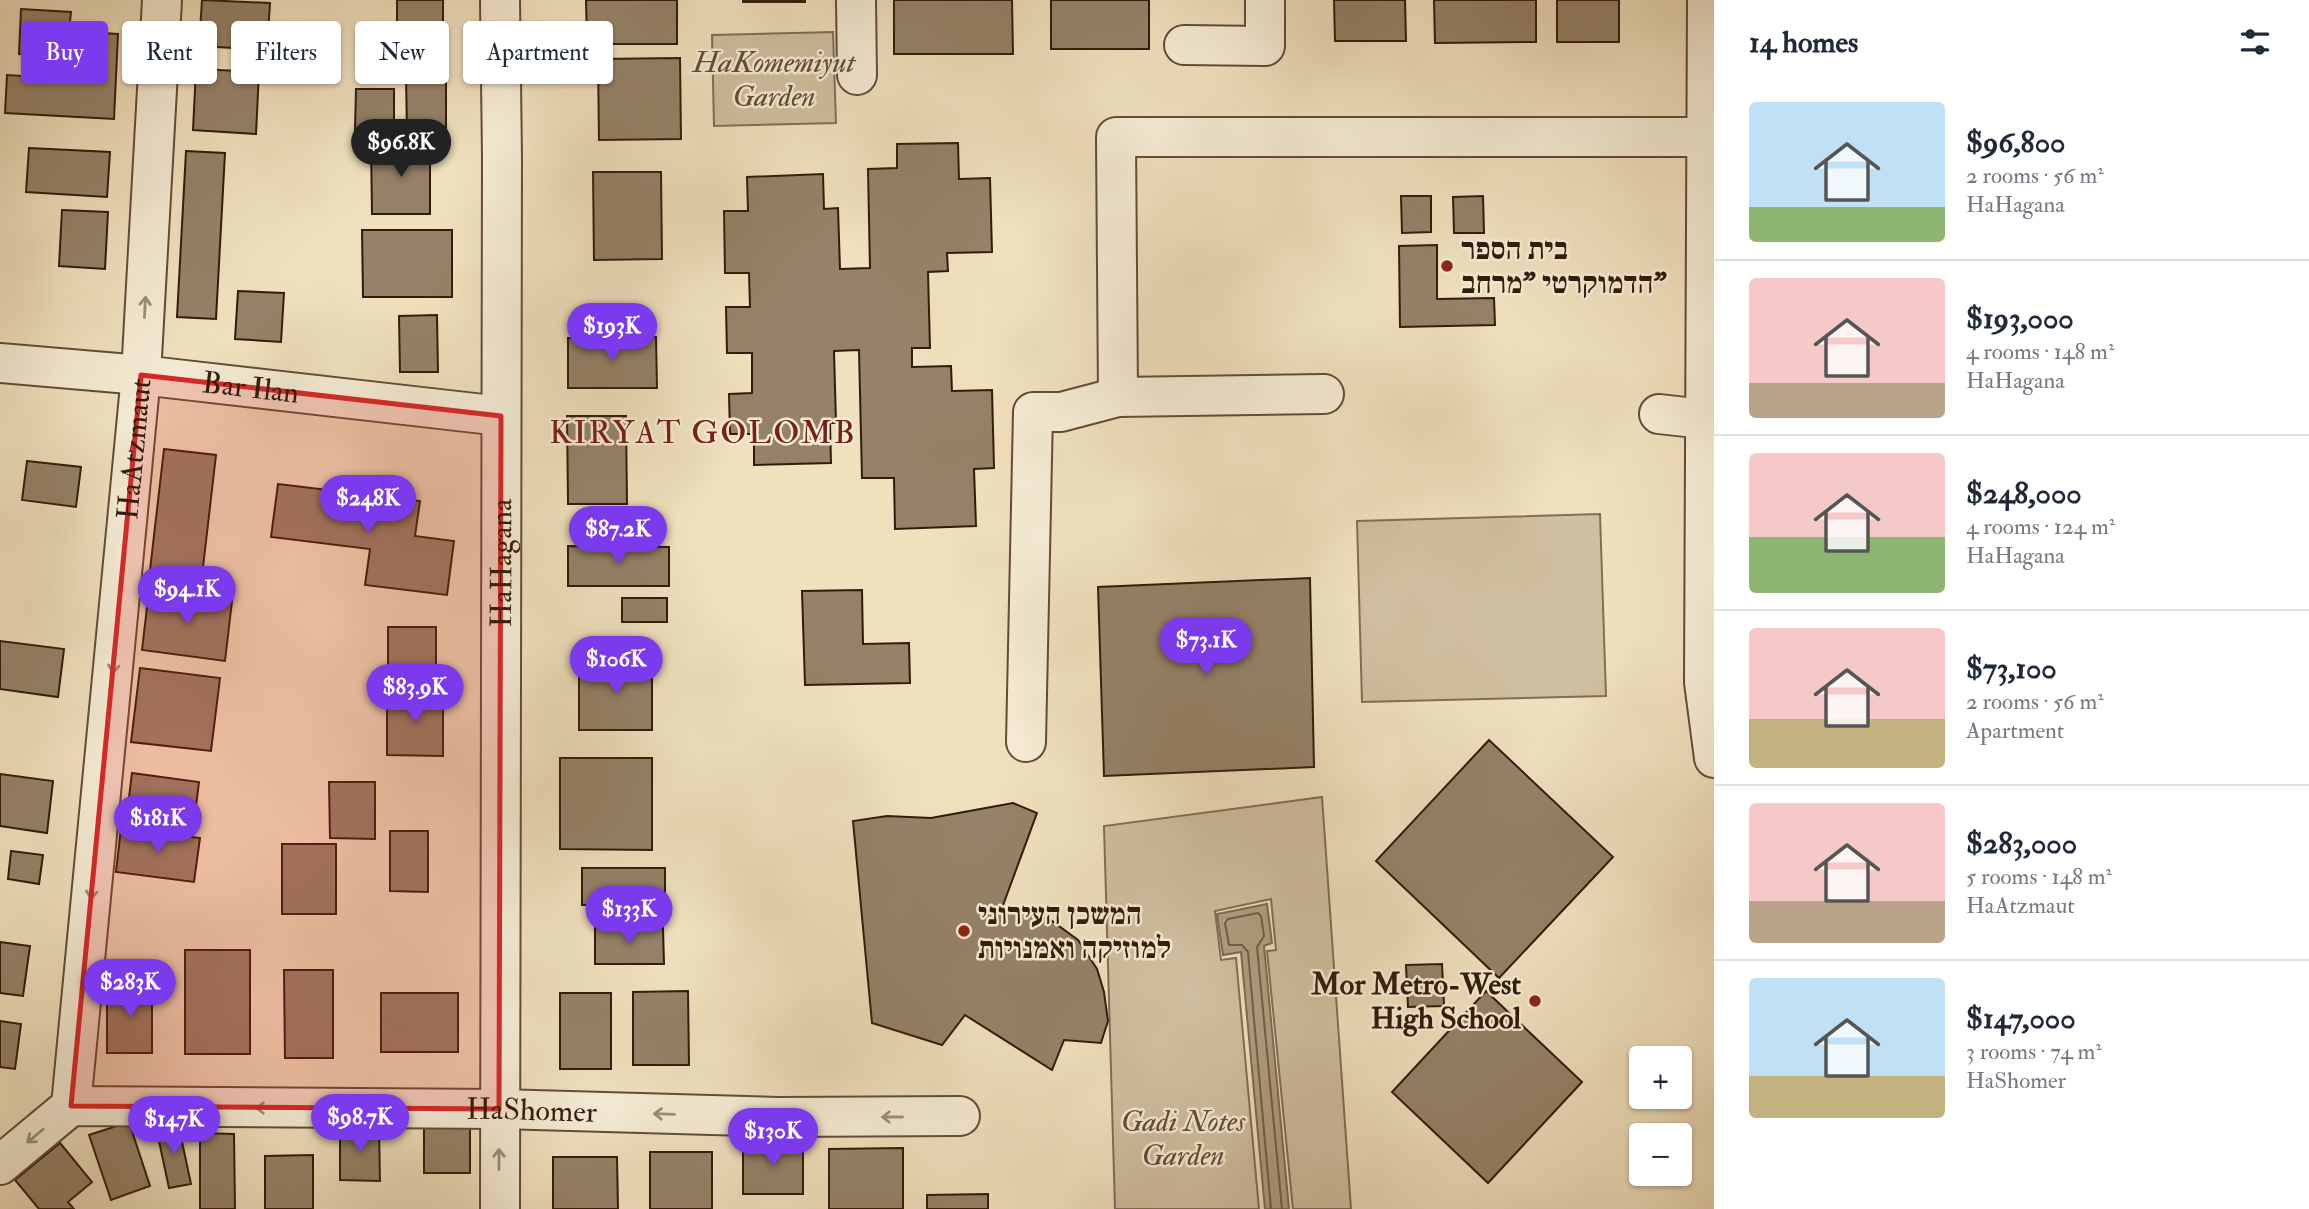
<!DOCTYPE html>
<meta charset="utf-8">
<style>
:root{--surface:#fff;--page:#f2f2f3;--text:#1f2937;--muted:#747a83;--line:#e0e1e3;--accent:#7c3aed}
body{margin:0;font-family:"IM FELL Double Pica","Frank Ruhl Libre",serif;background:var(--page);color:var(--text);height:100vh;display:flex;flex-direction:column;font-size:26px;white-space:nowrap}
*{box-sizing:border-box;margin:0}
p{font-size:23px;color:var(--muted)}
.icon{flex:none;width:38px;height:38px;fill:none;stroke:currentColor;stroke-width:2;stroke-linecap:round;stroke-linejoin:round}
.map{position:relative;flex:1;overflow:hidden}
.details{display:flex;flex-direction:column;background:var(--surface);width:595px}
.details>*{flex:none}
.top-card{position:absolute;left:21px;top:21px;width:665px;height:63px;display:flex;gap:14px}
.tools{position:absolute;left:1629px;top:1046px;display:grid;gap:14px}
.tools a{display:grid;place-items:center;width:63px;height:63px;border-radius:7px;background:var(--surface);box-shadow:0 2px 5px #0004;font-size:35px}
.price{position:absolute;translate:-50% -60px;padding:0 16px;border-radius:24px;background:var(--accent);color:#fff;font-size:23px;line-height:46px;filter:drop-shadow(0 2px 4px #0008)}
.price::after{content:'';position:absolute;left:50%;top:42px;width:21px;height:16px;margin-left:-10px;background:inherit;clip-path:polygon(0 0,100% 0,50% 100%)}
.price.active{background:#222;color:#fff}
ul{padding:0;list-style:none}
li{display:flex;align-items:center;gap:21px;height:175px;padding:0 35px}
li+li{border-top:2px solid var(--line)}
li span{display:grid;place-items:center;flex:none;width:196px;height:140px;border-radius:7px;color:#555}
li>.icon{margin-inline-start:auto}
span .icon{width:84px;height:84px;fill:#fffc;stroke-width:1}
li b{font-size:30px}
h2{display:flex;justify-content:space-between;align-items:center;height:84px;padding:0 35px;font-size:30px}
.tag{padding:0 24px;border-radius:7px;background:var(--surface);box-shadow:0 2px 5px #0004;font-size:24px;line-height:63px}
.tag.active{background:var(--accent);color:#fff}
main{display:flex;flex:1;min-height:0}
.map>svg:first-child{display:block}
.green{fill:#d0bfa0;stroke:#826d56;stroke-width:2}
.water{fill:#b09e81;stroke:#7e6a52;stroke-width:2}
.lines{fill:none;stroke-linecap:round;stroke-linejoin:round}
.shore{stroke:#725c46;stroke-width:2}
.building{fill:#958268;stroke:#331b0b;stroke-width:2}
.minor-casing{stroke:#624c38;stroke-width:42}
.minor{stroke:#f5ecd5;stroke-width:38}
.oneway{stroke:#9e8e7a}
.marked{fill:#d62828;fill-opacity:0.2;stroke:#d62828;stroke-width:5;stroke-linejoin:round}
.poi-dot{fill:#8f2418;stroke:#f5ecd5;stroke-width:2.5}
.labels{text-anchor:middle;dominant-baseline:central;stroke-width:5;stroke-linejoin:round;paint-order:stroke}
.park-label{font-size:30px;font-style:italic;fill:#624c38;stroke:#f5ecd5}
.poi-label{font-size:30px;font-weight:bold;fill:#331b0b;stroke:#f5ecd5;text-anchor:start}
.street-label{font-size:30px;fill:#331b0b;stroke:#f5ecd5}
.neighbourhood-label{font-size:32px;letter-spacing:2px;fill:#7a1f14;stroke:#f5ecd5}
</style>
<main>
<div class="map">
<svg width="1714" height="1209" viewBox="0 0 1714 1209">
<rect width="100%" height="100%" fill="#f0e1be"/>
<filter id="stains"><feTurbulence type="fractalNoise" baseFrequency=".00286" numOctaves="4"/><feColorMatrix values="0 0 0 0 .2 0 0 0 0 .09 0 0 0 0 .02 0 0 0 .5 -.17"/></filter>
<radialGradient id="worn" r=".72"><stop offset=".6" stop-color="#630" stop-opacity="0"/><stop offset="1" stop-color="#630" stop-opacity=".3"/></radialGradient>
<!-- green -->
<g class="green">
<polygon points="833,32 836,123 714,126 712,35"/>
<polygon points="1600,514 1606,696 1362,702 1357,521"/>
<polygon points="1322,797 1351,1209 1293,1209 1267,951 1276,950 1271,899 1215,911 1221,960 1236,958 1259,1209 1115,1209 1104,826"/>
</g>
<!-- water -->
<polygon class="water" points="1267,904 1272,943 1264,946 1289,1209 1265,1209 1241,952 1223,955 1217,914"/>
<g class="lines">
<!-- shore -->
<polyline class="shore" points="1271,1209 1248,952 1242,945 1229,945 1225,923 1228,919 1258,913 1261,916 1264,936 1257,947 1282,1209"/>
</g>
<!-- building -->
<g class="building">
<polygon points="202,0 270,3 267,50 199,46"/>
<rect x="397" y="0" width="46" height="30"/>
<polygon points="586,0 677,0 677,44 587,44"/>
<rect x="743" y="0" width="62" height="2"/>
<polygon points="894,0 1012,0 1013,54 894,54"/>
<rect x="1051" y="0" width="98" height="49"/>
<polygon points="1334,0 1405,0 1406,41 1335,41"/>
<polygon points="1434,0 1536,0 1536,42 1435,43"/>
<rect x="1557" y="0" width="62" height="42"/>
<polygon points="21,9 71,12 69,31 118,34 114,119 5,113 7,75 55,78 56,56 19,54"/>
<polygon points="680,58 681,139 599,140 598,59"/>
<polygon points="196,69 259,72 256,134 193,130"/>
<polygon points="406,76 446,76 446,133 407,133"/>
<polygon points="356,89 394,89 394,130 355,130"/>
<polygon points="958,143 959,179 990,178 992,252 947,253 948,271 928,272 930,348 912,348 912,367 951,366 952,391 992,390 994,468 974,469 976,526 895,529 894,478 862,478 859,350 834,351 836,423 830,423 831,463 754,465 754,434 730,434 729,394 752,393 752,353 727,353 726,307 750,307 749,273 725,273 724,211 748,211 747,177 823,174 824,209 838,208 840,269 870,268 868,169 897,168 897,144"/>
<polygon points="371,144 430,144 430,214 372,214"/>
<polygon points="29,148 110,152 107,197 26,192"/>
<polygon points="186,151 225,153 216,319 177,317"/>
<polygon points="593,172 661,172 662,259 594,260"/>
<polygon points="1401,196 1431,196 1431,232 1402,233"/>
<polygon points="1483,196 1484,233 1454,233 1453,197"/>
<polygon points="62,210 108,212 105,269 59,266"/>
<polygon points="362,230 452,230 452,297 363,297"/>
<polygon points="1437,245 1437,299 1494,298 1495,325 1400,327 1399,246"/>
<polygon points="238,291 284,293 281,342 235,339"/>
<polygon points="437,315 438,372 400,372 399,316"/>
<polygon points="656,337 657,388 568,388 568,338"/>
<polygon points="567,416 626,416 627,504 568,504"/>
<polygon points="164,449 216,455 202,576 150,570"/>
<polygon points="27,461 81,467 76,507 22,500"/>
<polygon points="278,484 420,501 415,536 454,541 447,595 365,585 370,549 271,537"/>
<polygon points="568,546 669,547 669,586 568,586"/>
<polygon points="1310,578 1314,767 1104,776 1098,587"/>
<polygon points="149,590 232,601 225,661 142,650"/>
<polygon points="862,590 863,644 909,643 910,683 805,685 802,591"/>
<rect x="622" y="598" width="45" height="24"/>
<rect x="388" y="627" width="48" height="52"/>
<polygon points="0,641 64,649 58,697 0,689"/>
<rect x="579" y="662" width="73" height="68"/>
<polygon points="140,668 220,678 211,751 131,742"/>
<polygon points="443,691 443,756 387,755 387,692"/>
<polygon points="1489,740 1613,857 1499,978 1376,861"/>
<polygon points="560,758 652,758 652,850 560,849"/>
<polygon points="132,773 199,782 193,830 126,822"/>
<polygon points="0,774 53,781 47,833 0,826"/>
<polygon points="329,782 375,782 375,839 330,838"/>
<polygon points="1013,803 1037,813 1002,908 1025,911 1052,921 1078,940 1097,969 1104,992 1108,1021 1101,1043 1064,1040 1052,1070 965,1015 942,1045 872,1023 853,821 887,816 931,818"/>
<polygon points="121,828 200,838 194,882 116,872"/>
<polygon points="390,831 428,831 428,892 390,891"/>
<rect x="282" y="844" width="54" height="70"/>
<polygon points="11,851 43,855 39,884 8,879"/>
<rect x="582" y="868" width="83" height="37"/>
<polygon points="595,927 663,928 664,964 595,964"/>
<polygon points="0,942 30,946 23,996 0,993"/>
<rect x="185" y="950" width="65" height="104"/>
<polygon points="1442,964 1444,1006 1408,1007 1406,965"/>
<polygon points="284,970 333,970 333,1058 285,1058"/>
<rect x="107" y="985" width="45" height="68"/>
<polygon points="688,991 689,1065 633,1065 633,992"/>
<polygon points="1486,991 1582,1082 1488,1183 1392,1092"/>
<rect x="381" y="993" width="77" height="59"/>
<rect x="560" y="993" width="51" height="76"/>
<polygon points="0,1021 21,1024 15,1069 0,1067"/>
<polygon points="129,1122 150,1186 111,1200 89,1135"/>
<polygon points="178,1123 191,1184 169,1188 156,1127"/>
<rect x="424" y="1124" width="46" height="49"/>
<polygon points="340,1127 379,1127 380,1181 340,1180"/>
<polygon points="200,1133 234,1134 235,1209 200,1209"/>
<polygon points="60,1143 92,1182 68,1202 74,1209 39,1209 15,1180"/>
<rect x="743" y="1143" width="60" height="51"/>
<polygon points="903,1148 903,1209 829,1209 829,1149"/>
<rect x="650" y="1152" width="62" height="57"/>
<polygon points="313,1155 313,1209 265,1209 265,1156"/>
<polygon points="553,1157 617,1157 618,1209 553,1209"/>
<polygon points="988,1194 988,1209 927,1209 927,1195"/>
</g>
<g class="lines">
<defs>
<g id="minor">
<polyline points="856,0 857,75"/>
<polyline points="1707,0 1704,682 1714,758"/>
<polyline points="1184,45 1265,46 1265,0"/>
<path id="s1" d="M0 363 141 375 501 416"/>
<polyline points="1118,397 1116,137 1706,137"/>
<polyline points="1659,414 1704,419"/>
<polyline points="1026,742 1033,412 1061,412 1118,397 1324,394"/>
<path id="s2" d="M71 1106 141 375 162 0"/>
<path id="s3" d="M0 1165 71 1106 499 1109 778 1117 960 1116"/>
<path id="s4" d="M500 1209 502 158 500 0"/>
</g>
</defs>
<!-- minor casing -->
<use href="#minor" class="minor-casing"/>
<!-- minor -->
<use href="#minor" class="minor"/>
</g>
<!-- one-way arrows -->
<defs><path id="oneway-shaft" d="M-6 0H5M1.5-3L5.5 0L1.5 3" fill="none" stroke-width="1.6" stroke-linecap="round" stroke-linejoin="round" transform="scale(1.75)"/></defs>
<g class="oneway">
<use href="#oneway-shaft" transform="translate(145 307) rotate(-87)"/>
<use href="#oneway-shaft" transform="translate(114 663) rotate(96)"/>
<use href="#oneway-shaft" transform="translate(92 889) rotate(96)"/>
<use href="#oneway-shaft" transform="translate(266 1108) rotate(-180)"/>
<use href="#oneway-shaft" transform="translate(664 1114) rotate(-178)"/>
<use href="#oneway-shaft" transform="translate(892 1117) rotate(180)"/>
<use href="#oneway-shaft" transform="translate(35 1136) rotate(140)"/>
<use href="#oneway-shaft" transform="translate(499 1159) rotate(-90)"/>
</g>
<!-- marked area -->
<path class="marked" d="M141 375 501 416 499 1109 71 1106Z"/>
<!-- markers -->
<g class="poi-dot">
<circle cx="1447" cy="266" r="7"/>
<circle cx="964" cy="931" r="7"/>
<circle cx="1535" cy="1001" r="7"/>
</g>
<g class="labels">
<!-- park labels -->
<g class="park-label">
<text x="774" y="62">HaKomemiyut<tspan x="774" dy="34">Garden</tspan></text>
<text x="1183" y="1121">Gadi Notes<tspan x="1183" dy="34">Garden</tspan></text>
</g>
<!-- poi labels -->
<g class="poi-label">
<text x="1461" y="249">בית הספר<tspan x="1461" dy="34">הדמוקרטי "מרחב"</tspan></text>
<text x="978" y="914">המשכן העירוני<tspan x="978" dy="34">למוזיקה ואמנויות</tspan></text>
<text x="1521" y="984" text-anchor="end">Mor Metro-West<tspan x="1521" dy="34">High School</tspan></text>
</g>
<!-- street labels -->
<g class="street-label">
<text stroke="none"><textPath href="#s1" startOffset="252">Bar Ilan</textPath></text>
<text stroke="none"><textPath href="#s2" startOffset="660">HaAtzmaut</textPath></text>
<text stroke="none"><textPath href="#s4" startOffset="646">HaHagana</textPath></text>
<text stroke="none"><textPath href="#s3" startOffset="553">HaShomer</textPath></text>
</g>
<!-- neighbourhood labels -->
<g class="neighbourhood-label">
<text x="703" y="433">KIRYAT GOLOMB</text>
</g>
</g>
<rect width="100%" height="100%" filter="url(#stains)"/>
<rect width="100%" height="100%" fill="url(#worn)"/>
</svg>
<div class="tools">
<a>+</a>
<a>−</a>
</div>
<b class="price active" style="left:401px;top:179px">$96.8K</b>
<b class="price" style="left:612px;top:363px">$193K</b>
<b class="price" style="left:368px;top:535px">$248K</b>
<b class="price" style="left:618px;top:566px">$87.2K</b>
<b class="price" style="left:187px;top:626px">$94.1K</b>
<b class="price" style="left:1206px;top:677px">$73.1K</b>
<b class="price" style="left:616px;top:696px">$106K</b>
<b class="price" style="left:415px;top:724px">$83.9K</b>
<b class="price" style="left:158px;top:855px">$181K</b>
<b class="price" style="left:629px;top:946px">$133K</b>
<b class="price" style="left:130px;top:1019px">$283K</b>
<b class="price" style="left:360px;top:1154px">$98.7K</b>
<b class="price" style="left:174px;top:1156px">$147K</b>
<b class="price" style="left:773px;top:1168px">$130K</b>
<div class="top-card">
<a class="tag active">Buy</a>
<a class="tag">Rent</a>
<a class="tag">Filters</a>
<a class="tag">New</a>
<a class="tag">Apartment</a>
</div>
</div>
<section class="details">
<h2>14 homes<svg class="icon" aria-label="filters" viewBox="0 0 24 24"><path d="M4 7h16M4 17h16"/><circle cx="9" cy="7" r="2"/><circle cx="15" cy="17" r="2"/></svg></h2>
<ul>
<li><span style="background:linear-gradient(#bfe0f5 75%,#8fb573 0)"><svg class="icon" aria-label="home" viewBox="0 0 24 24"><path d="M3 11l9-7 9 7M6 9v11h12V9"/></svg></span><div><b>$96,800</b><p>2 rooms · 56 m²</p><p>HaHagana</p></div></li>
<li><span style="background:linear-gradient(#f6c9c9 75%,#b9a48a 0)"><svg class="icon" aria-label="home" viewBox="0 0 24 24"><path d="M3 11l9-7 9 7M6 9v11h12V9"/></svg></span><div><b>$193,000</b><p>4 rooms · 148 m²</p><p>HaHagana</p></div></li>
<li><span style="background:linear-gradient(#f6c9c9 60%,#8fb573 0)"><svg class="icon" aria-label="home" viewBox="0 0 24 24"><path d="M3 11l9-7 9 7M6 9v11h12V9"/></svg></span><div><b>$248,000</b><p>4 rooms · 124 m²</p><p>HaHagana</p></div></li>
<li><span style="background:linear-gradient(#f6c9c9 65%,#c2b280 0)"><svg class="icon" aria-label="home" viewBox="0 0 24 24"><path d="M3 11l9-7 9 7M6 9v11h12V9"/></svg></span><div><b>$73,100</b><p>2 rooms · 56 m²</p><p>Apartment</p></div></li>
<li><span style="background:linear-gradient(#f6c9c9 70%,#b9a48a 0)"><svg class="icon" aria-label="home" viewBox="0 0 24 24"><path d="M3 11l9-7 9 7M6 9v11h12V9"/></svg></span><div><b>$283,000</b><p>5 rooms · 148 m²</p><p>HaAtzmaut</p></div></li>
<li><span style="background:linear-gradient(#bfe0f5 70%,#c2b280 0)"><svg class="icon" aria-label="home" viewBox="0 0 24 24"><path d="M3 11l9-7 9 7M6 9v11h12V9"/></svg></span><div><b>$147,000</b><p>3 rooms · 74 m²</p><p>HaShomer</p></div></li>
</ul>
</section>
</main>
